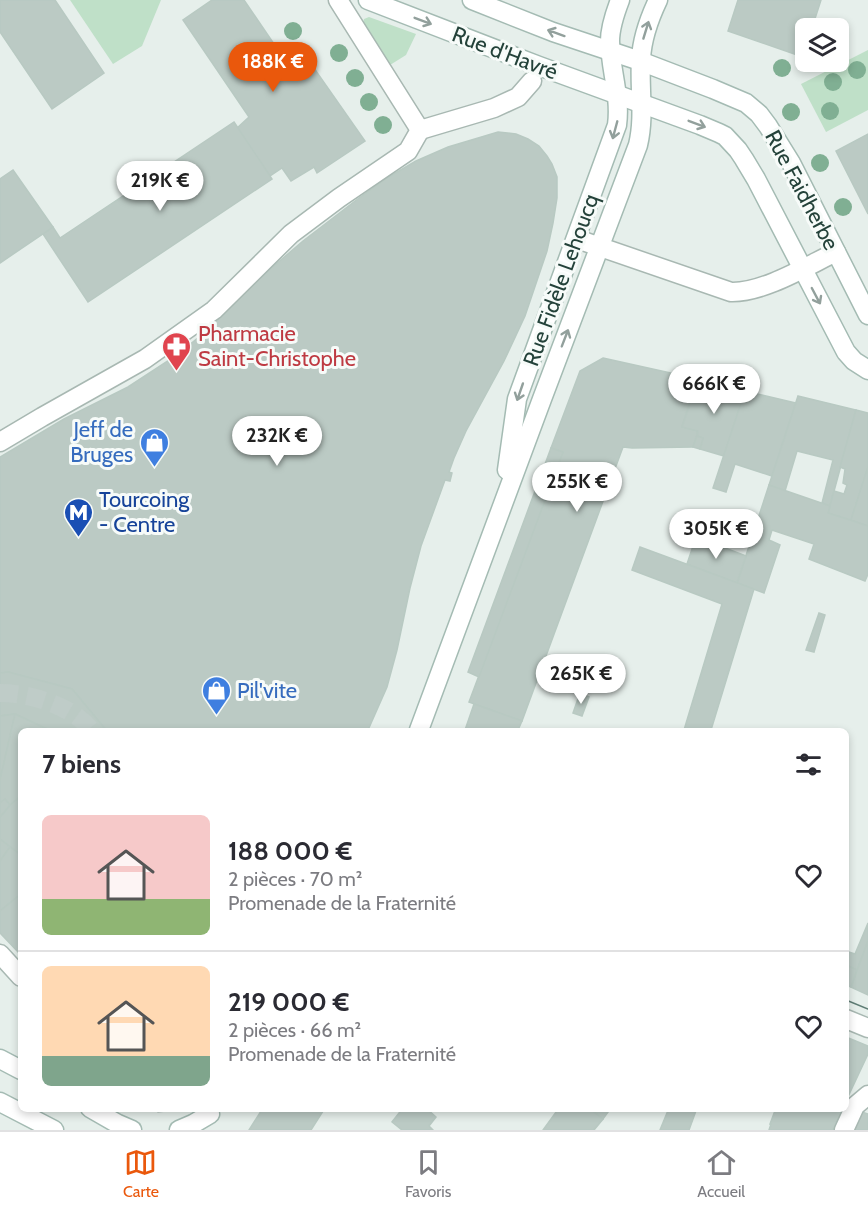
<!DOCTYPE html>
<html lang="fr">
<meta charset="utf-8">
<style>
:root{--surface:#fff;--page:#f2f2f3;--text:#2b2b33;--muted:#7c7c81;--line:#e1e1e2;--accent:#ea580c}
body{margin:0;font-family:Cabin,sans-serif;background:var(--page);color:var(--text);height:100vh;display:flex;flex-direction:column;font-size:22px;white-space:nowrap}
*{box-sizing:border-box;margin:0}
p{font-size:20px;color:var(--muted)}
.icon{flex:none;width:33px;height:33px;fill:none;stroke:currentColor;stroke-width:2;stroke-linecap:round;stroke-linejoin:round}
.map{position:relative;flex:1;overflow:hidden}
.details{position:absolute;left:18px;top:728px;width:831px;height:384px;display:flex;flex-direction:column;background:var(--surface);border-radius:9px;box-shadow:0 3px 9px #0003}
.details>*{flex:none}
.buttons{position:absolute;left:795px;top:18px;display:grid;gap:12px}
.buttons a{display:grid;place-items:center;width:54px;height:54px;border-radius:9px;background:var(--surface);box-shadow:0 3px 9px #0003;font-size:30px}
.price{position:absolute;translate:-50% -51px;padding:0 14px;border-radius:21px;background:#fff;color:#222;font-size:20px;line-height:39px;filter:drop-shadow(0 2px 3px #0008)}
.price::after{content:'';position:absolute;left:50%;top:36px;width:18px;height:14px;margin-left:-9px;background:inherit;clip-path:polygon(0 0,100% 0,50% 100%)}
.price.current{background:var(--accent);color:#fff}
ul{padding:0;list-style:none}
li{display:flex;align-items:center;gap:18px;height:150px;padding:0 24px}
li+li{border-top:2px solid var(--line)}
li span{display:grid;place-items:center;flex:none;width:168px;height:120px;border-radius:9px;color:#555}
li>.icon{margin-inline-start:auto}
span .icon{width:72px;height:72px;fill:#fffc;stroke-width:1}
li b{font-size:26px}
h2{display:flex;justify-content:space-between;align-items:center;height:72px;padding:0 24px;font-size:26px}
.menu{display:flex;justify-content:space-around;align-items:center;height:84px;border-top:2px solid var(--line);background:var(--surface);font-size:16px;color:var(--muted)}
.menu a{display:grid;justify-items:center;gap:3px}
.menu .current{color:var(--accent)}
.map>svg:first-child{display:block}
.green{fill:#bfe0c8}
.building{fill:#bbcac4;stroke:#b8c9c2;stroke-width:1.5}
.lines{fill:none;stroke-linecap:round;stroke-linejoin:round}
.street-tunnel{stroke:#bfccc8;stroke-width:18;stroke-dasharray:18 9;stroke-linecap:butt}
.lane-casing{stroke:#a8b8b2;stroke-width:21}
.street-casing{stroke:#a8b8b2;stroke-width:21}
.secondary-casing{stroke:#a4bbb3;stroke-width:21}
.lane{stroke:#fff;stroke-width:18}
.street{stroke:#fff;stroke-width:18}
.secondary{stroke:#fff;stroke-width:18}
.tram{stroke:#5f7d75;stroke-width:1.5}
.tree{fill:#80af93}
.oneway{stroke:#92a09c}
.labels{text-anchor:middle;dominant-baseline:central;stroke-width:6;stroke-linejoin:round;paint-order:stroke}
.street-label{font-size:22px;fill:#24423a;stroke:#f7fbf9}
.health-label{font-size:22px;fill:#be3a42;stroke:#f7fbf9;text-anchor:start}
.shop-label{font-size:22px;fill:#366cbe;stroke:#f7fbf9;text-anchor:end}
.transit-label{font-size:22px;fill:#164399;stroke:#f7fbf9;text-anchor:start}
</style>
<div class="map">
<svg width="868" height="1130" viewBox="0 0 868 1130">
<rect width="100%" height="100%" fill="#e6efeb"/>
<!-- green -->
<g class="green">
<polygon points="70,0 161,0 142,46 113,64"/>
<polygon points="369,17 416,34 406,55 390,65 363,25 364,19"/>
<polygon points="868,50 868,110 826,132 801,84"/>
</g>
<!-- building -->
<g class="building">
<polygon points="0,0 55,0 104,73 52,109 0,32"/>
<polygon points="212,0 244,0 293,72 309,61 365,141 317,173 314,167 291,181 282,168 270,176 237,128 249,117 183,20"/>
<polygon points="738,0 821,0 812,28 806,28 806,48 803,57 728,31"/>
<polygon points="234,122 272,179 88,302 43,234 53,227 60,238"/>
<polygon points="498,132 516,134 528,139 539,146 547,156 552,164 557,177 557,198 553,223 547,251 525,316 504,361 466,431 454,458 449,472 452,473 450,481 445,480 421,546 410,588 397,650 387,687 368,730 106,730 72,689 8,672 0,673 0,457 64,419 128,387 177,355 205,332 261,277 303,241 359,198 387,178 416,161 448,147"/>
<polygon points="868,134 868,214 836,151"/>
<polygon points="13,170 53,227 0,263 0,179"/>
<polygon points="603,358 698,379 682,427 698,431 693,447 632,448 623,447 522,721 469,702 563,452 551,448 580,371"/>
<polygon points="698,379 745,391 724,456 700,449 703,438 697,436 698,431 682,427"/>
<polygon points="745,391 796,403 772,476 735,464 726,492 713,488"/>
<polygon points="798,396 856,410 830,506 822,503 833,460 797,451 785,491 769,485"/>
<polygon points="856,410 868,413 868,467 851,520 828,513 834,491 844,494 847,485 843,483 845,469 840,467"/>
<polygon points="697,436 703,438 700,449 693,447"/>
<polygon points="551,448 563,452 479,677 468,672"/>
<polygon points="868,467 868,526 851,520"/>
<polygon points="769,485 830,506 828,513 868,526 868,574 865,581 809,559 814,544 772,530 769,540 780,545 764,593 737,583"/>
<polygon points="696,537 746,556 737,583 687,564"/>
<polygon points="640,547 754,589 711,730 684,730 722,604 632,570"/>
<polygon points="819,613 825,615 814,652 806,650"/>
<polygon points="8,672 72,689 106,730 49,730 15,714 0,716 0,673"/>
<polygon points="580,693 589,697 582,716 573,713"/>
<polygon points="474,704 522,721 518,730 465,730"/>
<polygon points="15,714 0,780 0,716"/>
<polygon points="15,714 49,730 21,730 21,796 10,805 5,799 0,803 0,780"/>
<polygon points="21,796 21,855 0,839 0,817 10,805"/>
<polygon points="5,799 10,805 0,817 0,803"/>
<polygon points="0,839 10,847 0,861"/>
<polygon points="10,847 21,855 21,894 0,911 0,861"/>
<polygon points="21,894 21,949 18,952 0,933 0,911"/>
<polygon points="868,923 868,941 857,970 846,965 846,951 855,954"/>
<polygon points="868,941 868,995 851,987"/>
<polygon points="846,965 857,970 851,987 846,985"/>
<polygon points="846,1037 868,1046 868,1054 846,1101"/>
<polygon points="156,1108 174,1108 173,1110 158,1112"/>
<polygon points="263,1108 325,1108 311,1130 249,1130"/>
<polygon points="403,1108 426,1108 436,1117 429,1126 433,1130 402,1130 392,1122"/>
<polygon points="559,1108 589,1108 603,1119 594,1130 543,1130"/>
<polygon points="590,1108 611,1108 603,1119"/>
<polygon points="669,1108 697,1108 689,1130 660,1130"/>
<polygon points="776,1108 843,1108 833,1130 769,1130 771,1124 770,1124"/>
<polygon points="862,1112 868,1114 868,1130 854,1130"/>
</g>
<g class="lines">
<!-- street-tunnel -->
<path class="street-tunnel" d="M0 693C30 693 73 706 91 730"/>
<defs>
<polyline id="lane" points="844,1130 855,1106 868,1095"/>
<g id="street">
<polyline points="420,130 494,108 518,97 532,81"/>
<path d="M577 239 731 292C763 293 807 266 836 252"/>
<polyline points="0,442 42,417 145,359 214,310 291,234 339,198 408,151 420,130 338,0"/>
<polyline points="0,954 21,977"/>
<polyline points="846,1019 868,1028"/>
</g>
<g id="secondary">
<polyline points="368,0 539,66 700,125 719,133 725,136 738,150 744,159 756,179 846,352 854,361 868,370"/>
<polyline points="472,0 553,32 640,61 713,89 746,103 759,114 768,126 791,163 868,315"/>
<path d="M507 470 517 399 617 125C621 96 610 69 610 41 610 27 615 13 620 0"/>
<path d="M419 730 542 399 638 145C645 116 639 88 641 59 642 38 649 19 658 0"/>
<polyline points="0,1059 21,1070"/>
<polyline points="0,1102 54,1130"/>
<polyline points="90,1108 118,1124 132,1130"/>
<polyline points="179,1130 193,1124 210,1114"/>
</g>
</defs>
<!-- lane casing -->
<use href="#lane" class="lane-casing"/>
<!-- street casing -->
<use href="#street" class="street-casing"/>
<!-- secondary casing -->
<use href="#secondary" class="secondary-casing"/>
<!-- lane -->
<use href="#lane" class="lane"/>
<!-- street -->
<use href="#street" class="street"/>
<!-- secondary -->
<use href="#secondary" class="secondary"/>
<!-- tram -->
<polyline class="tram" points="846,1000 868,1009"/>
</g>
<!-- trees -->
<g class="tree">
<circle cx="293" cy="31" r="9"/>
<circle cx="339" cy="53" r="9"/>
<circle cx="782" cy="68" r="9"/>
<circle cx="857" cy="70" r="9"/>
<circle cx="355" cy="78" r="9"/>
<circle cx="833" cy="82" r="9"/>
<circle cx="369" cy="102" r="9"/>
<circle cx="830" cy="111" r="9"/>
<circle cx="791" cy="112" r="9"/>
<circle cx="383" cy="125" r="9"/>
<circle cx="820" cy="163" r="9"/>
<circle cx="843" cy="207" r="9"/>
</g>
<!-- one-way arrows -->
<defs><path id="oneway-shaft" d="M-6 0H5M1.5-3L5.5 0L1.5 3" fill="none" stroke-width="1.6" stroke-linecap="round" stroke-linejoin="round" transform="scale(1.5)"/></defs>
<g class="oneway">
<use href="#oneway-shaft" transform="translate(423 21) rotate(21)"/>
<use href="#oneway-shaft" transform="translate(646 30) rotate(-73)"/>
<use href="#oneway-shaft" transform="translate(556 33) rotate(-160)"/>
<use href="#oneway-shaft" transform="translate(697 124) rotate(21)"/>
<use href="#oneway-shaft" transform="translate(615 130) rotate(105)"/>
<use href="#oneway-shaft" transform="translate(816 296) rotate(62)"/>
<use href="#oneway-shaft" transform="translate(565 338) rotate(-69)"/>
<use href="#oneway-shaft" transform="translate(520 392) rotate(109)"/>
</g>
<!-- icons -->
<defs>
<symbol id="pharmacy-pin" viewBox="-11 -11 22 30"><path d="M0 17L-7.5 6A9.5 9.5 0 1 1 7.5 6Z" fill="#e0444e" stroke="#f7fbf9"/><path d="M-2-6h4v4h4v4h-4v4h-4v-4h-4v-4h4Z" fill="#fff"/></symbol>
<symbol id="shop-pin" viewBox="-11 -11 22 30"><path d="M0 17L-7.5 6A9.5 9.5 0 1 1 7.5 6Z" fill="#3f7fe0" stroke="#f7fbf9"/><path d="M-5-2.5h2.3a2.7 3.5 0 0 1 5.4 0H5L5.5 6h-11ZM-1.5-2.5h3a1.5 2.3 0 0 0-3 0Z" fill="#fff"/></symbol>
<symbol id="metro-pin" viewBox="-11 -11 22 30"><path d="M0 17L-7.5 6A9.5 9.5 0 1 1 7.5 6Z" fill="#1a4fb4" stroke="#f7fbf9"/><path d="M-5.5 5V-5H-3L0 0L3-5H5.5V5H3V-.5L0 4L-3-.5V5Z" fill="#fff"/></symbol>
</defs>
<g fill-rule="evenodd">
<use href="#pharmacy-pin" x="160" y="330" width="33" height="45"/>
<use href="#shop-pin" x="138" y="426" width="33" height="45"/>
<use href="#metro-pin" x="62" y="496" width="33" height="45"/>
<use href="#shop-pin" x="200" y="674" width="33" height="45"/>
</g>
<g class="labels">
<!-- street labels -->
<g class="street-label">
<text transform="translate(505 53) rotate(21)">Rue d'Havré</text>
<text transform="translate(802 190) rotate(62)">Rue Faidherbe</text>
<text transform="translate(561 280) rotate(-70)">Rue Fidèle Lehoucq</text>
</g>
<!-- health labels -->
<g class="health-label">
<text x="198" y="333">Pharmacie<tspan x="198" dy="25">Saint-Christophe</tspan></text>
</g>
<!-- shop labels -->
<g class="shop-label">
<text x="133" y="429">Jeff de<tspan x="133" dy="25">Bruges</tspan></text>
<text x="237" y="690" text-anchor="start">Pil'vite</text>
</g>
<!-- transit labels -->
<g class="transit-label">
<text x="99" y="499">Tourcoing<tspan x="99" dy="25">- Centre</tspan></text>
</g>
</g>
</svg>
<div class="buttons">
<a><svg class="icon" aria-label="layers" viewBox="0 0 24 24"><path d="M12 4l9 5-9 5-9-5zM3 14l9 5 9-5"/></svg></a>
</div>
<b class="price current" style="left:273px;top:93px">188K €</b>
<b class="price" style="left:160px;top:212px">219K €</b>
<b class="price" style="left:714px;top:415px">666K €</b>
<b class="price" style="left:277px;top:467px">232K €</b>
<b class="price" style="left:577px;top:513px">255K €</b>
<b class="price" style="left:716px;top:560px">305K €</b>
<b class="price" style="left:581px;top:705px">265K €</b>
<section class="details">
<h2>7 biens<svg class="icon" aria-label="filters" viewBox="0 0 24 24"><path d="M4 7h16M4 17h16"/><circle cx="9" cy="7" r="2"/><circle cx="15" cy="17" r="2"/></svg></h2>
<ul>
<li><span style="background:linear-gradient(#f6c9c9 70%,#8fb573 0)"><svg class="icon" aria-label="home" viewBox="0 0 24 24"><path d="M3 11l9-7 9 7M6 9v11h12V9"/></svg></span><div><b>188 000 €</b><p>2 pièces · 70 m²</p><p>Promenade de la Fraternité</p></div><svg class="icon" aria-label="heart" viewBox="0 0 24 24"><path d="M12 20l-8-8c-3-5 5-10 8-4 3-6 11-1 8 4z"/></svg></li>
<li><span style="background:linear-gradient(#ffd9b3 75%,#7fa58c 0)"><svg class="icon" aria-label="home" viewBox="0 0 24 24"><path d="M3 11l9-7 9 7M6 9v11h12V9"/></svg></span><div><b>219 000 €</b><p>2 pièces · 66 m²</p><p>Promenade de la Fraternité</p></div><svg class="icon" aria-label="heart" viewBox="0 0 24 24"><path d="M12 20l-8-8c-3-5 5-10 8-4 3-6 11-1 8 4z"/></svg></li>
</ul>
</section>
</div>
<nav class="menu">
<a class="current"><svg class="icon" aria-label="map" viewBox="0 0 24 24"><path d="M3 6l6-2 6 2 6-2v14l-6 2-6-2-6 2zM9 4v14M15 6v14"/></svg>Carte</a>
<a><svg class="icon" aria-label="saved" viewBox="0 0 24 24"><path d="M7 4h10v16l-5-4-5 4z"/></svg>Favoris</a>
<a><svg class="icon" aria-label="home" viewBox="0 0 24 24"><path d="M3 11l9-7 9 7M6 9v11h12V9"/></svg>Accueil</a>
</nav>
